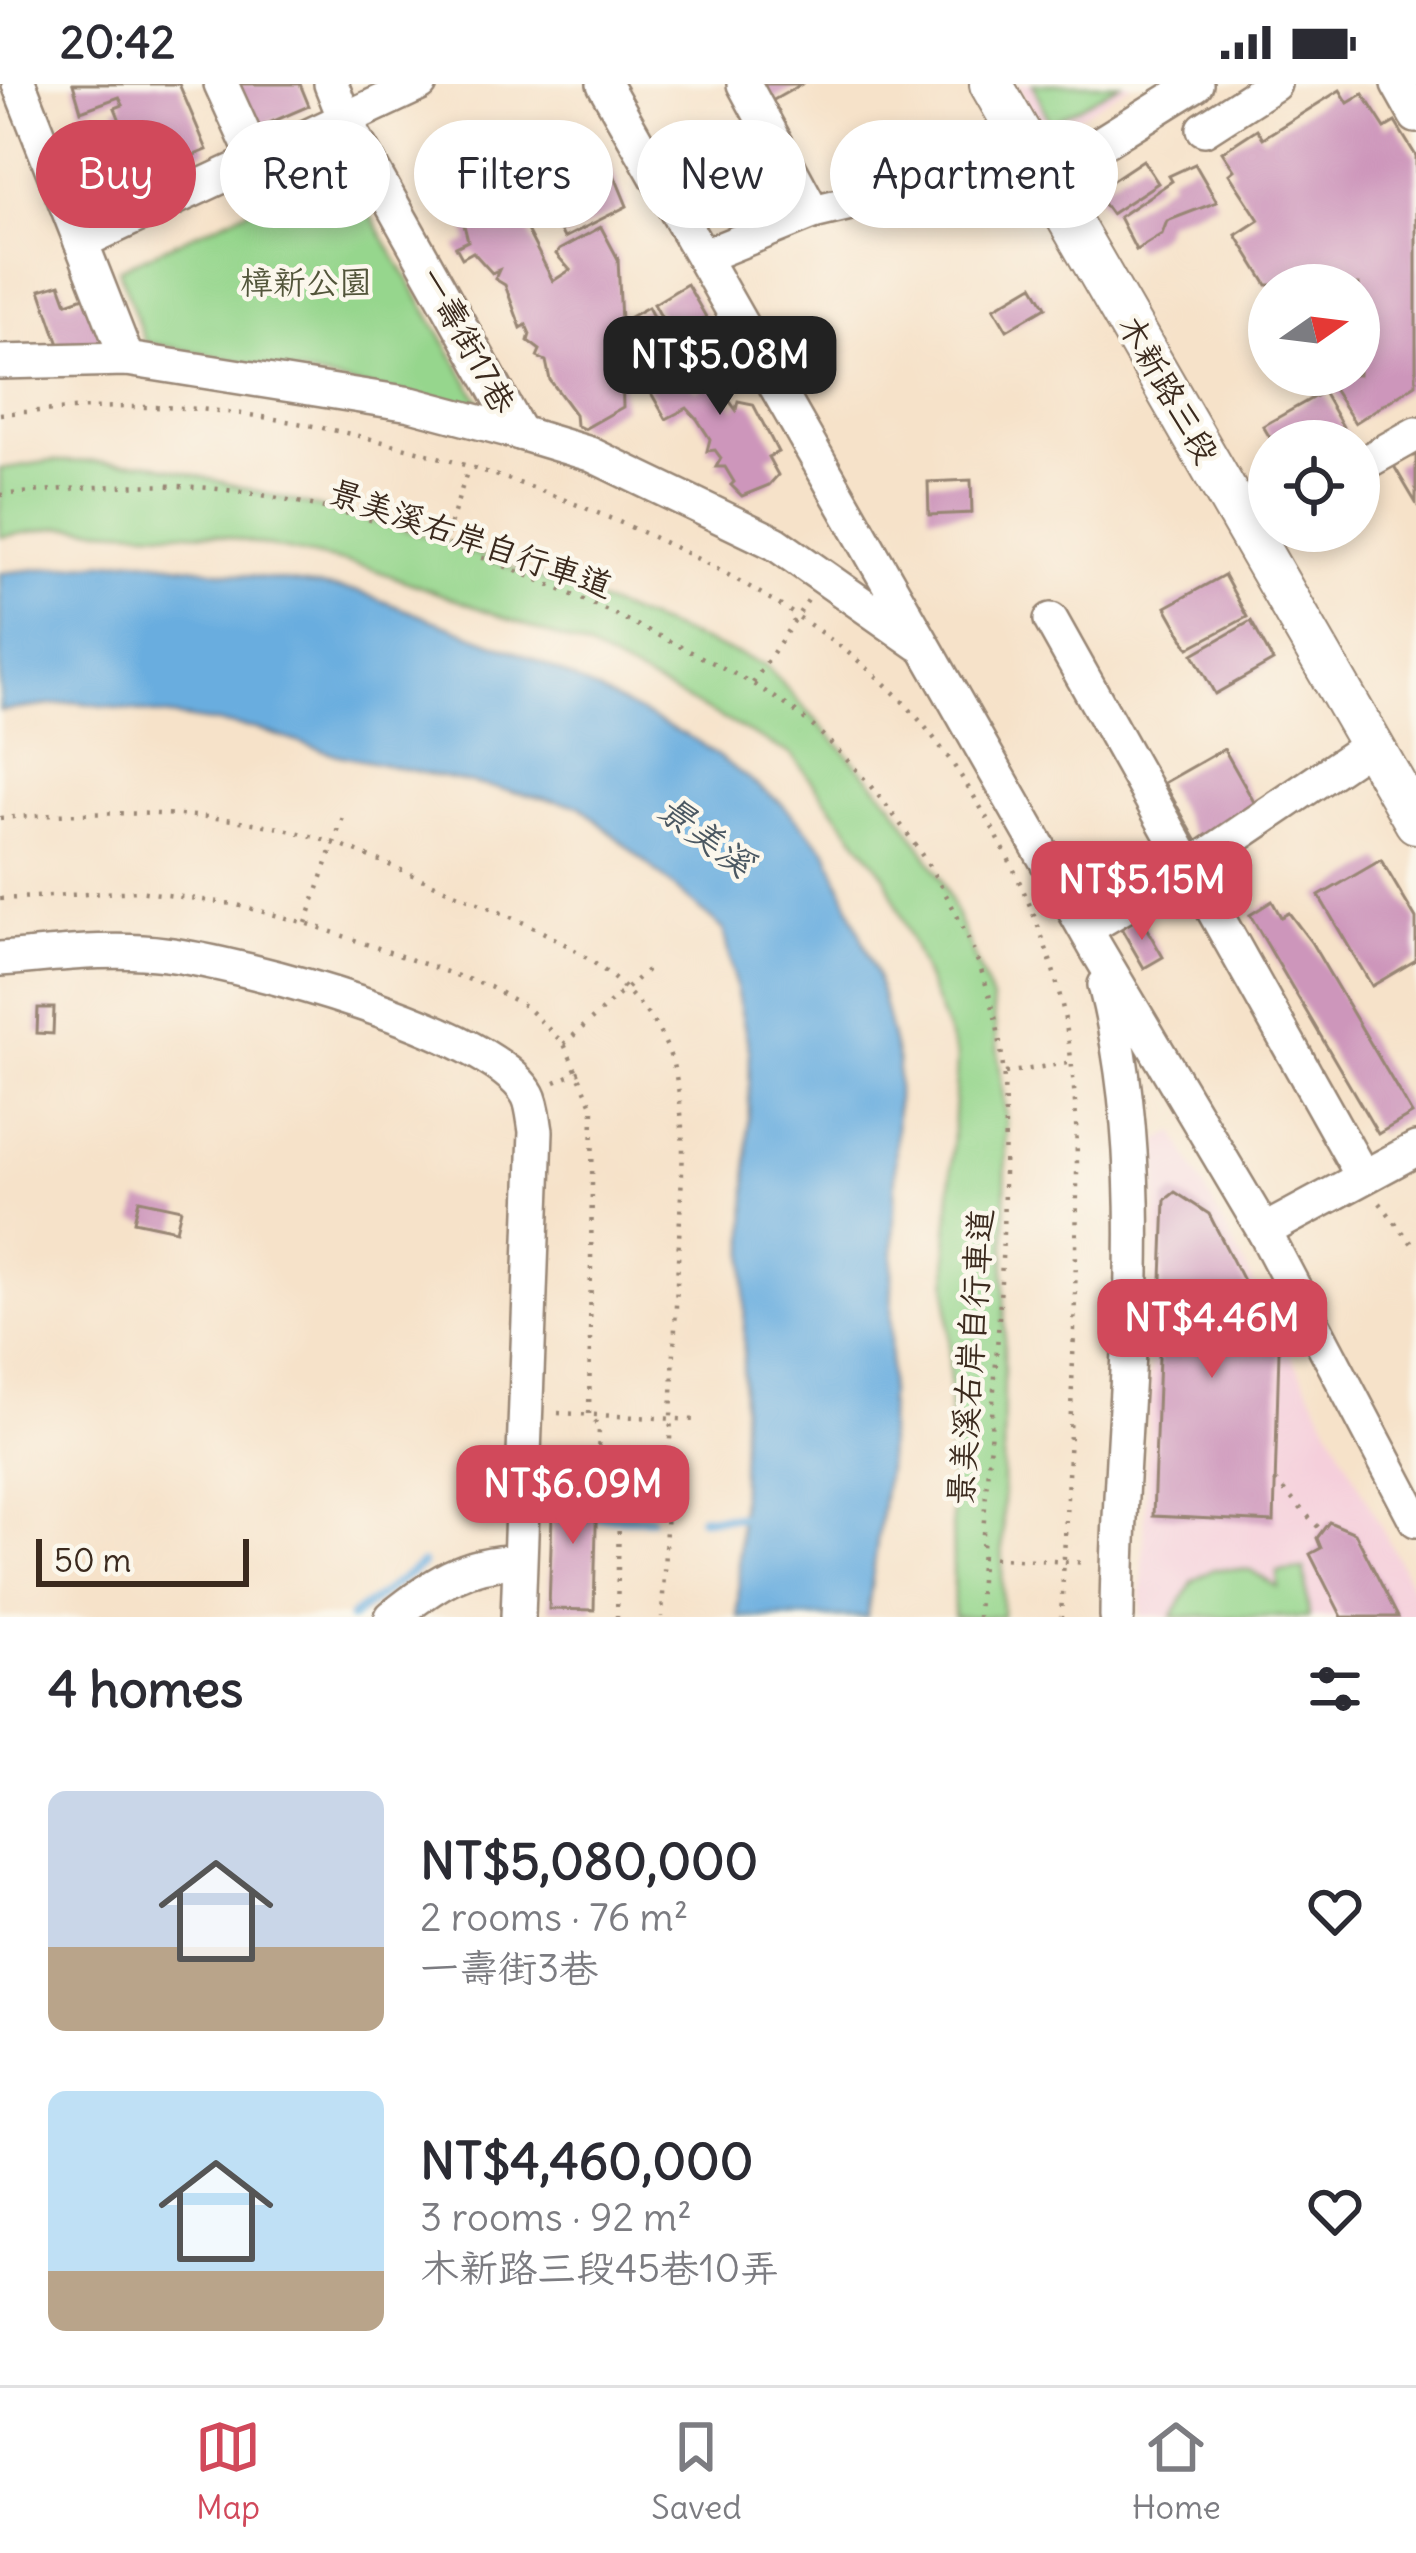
<!DOCTYPE html>
<meta charset="utf-8">
<style>
:root{--surface:#fff;--page:#f7f7f7;--text:#2b2b33;--muted:#7c7c81;--line:#e1e1e2;--accent:#d1495b}
body{margin:0;font-family:Delius,"LXGW WenKai TC",sans-serif;background:var(--page);color:var(--text);height:100vh;display:flex;flex-direction:column;font-size:45px;white-space:nowrap}
*{box-sizing:border-box;margin:0}
p{font-size:39px;color:var(--muted)}
.icon{flex:none;width:66px;height:66px;fill:none;stroke:currentColor;stroke-width:2;stroke-linecap:round;stroke-linejoin:round}
.map{position:relative;height:1533px;overflow:hidden}
.details{display:flex;flex-direction:column;background:var(--surface);flex:1}
.details>*{flex:none}
.guide{position:absolute;left:36px;top:36px;width:1344px;height:108px;display:flex;gap:24px}
.needle{width:78px;rotate:76deg}
.buttons{position:absolute;left:1248px;top:180px;display:grid;gap:24px}
.buttons a{display:grid;place-items:center;width:132px;height:132px;border-radius:50%;background:var(--surface);box-shadow:0 6px 18px #0003;font-size:60px}
.scale{position:absolute;left:36px;bottom:30px;width:213px;box-sizing:border-box;padding-left:12px;border:6px solid #3b2a1e;border-top:0;font-size:33px;line-height:42px;white-space:nowrap;color:#3b2a1e;-webkit-text-stroke:9px #fbf7ec;paint-order:stroke}
.price{position:absolute;translate:-50% -102px;padding:0 27px;border-radius:24px;background:var(--accent);color:#fff;font-size:39px;line-height:78px;filter:drop-shadow(0 3px 6px #0008)}
.price::after{content:'';position:absolute;left:50%;top:72px;width:36px;height:27px;margin-left:-18px;background:inherit;clip-path:polygon(0 0,100% 0,50% 100%)}
.price.selected{background:#222;color:#fff}
ul{padding:0;list-style:none}
li{display:flex;align-items:center;gap:36px;height:300px;padding:0 48px}
li span{display:grid;place-items:center;flex:none;width:336px;height:240px;border-radius:18px;color:#555}
li>.icon{margin-inline-start:auto}
span .icon{width:144px;height:144px;fill:#fffc;stroke-width:1}
li b{font-size:51px}
h2{display:flex;justify-content:space-between;align-items:center;height:144px;padding:0 48px;font-size:51px}
.chip{padding:0 42px;border-radius:54px;background:var(--surface);box-shadow:0 6px 18px #0003;font-size:42px;line-height:108px}
.chip.selected{background:var(--accent);color:#fff}
.status{display:flex;justify-content:space-between;align-items:center;height:84px;padding:0 60px;background:var(--surface);direction:ltr}
.status svg{height:33px;fill:currentColor}
.tabs{display:flex;justify-content:space-around;align-items:center;height:168px;border-top:3px solid var(--line);background:var(--surface);font-size:33px;color:var(--muted)}
.tabs a{display:grid;justify-items:center;gap:6px}
.tabs .selected{color:var(--accent)}
.map>svg:first-child{display:block}
.built{fill:#f5cfdb}
.green{fill:#96d68d;stroke:#688056;stroke-width:3}
.water{fill:#69addf;stroke:#526c7e;stroke-width:3}
.lines{fill:none;stroke-linecap:round;stroke-linejoin:round}
.stream{stroke:#69addf;stroke-width:9}
.building{fill:#cd96bb}
.minor-casing{stroke:#988674;stroke-width:38}
.major-casing{stroke:#988674;stroke-width:46}
.path{stroke:#988674;stroke-width:4.5;stroke-dasharray:3 9;stroke-linecap:butt}
.minor{stroke:#fff;stroke-width:33}
.major{stroke:#fff;stroke-width:42}
.labels{text-anchor:middle;dominant-baseline:central;stroke-width:9;stroke-linejoin:round;paint-order:stroke}
.park-label{font-size:33px;fill:#52553a;stroke:#fbf7ec}
.street-label{font-size:33px;fill:#3b2a1e;stroke:#fbf7ec}
.water-label{font-size:36px;font-style:italic;fill:#4b5862;stroke:#fbf7ec}
</style>
<div class="status"><b>20:42</b><svg viewBox="0 0 49 12"><path d="M0 12V9h3v3zM5 12V6h3v6zM10 12V3h3v9zM15 12V0h3v12zM26 1h20v11H26zM47 4h2v5h-2z"/></svg></div>
<div class="map">
<svg width="1416" height="1533" viewBox="0 0 1416 1533">
<rect width="100%" height="100%" fill="#fbf7ec"/>
<filter id="ink" filterUnits="userSpaceOnUse"><feTurbulence type="fractalNoise" baseFrequency=".00833" numOctaves="2"/><feDisplacementMap in="SourceGraphic" scale="24" xChannelSelector="R" yChannelSelector="G"/><feConvolveMatrix kernelMatrix="1 2 1 2 8 2 1 2 1" color-interpolation-filters="sRGB"/></filter>
<filter id="wash" filterUnits="userSpaceOnUse"><feTurbulence type="fractalNoise" baseFrequency=".004" numOctaves="4" result="noise"/><feDisplacementMap in="SourceGraphic" scale="48" xChannelSelector="R" yChannelSelector="G"/><feGaussianBlur stdDeviation="2.7" result="paint"/><feColorMatrix in="noise" values="0 0 0 0 0 0 0 0 0 0 0 0 0 0 0 0 0 1.4 0 .05"/><feComposite in="paint" operator="in"/></filter>
<g filter="url(#wash)">
<rect width="100%" height="100%" fill="#f6e2c9"/>
<!-- built -->
<g class="built">
<polygon points="1018,0 1132,0 1045,53"/>
<polygon points="1175,1048 1416,1510 1416,1533 1141,1533 1159,1056"/>
</g>
<!-- green -->
<g class="green">
<polygon points="1033,0 1120,0 1050,39"/>
<polygon points="342,83 485,327 145,258 119,185"/>
<polygon points="52,377 149,379 432,453 765,581 893,720 941,794 992,916 1006,1037 1002,1533 954,1533 947,1167 957,972 886,793 792,671 587,564 367,483 213,450 61,443 0,453 0,385"/>
<polygon points="1214,1485 1250,1486 1278,1504 1277,1488 1304,1485 1309,1533 1172,1533 1193,1497"/>
</g>
<!-- water -->
<polygon class="water" points="136,475 359,508 532,574 697,657 781,719 827,767 877,892 898,979 887,1384 867,1533 738,1533 750,969 723,845 580,722 338,671 257,645 76,618 0,627 0,489"/>
<g class="lines">
<!-- stream -->
<g class="stream">
<polyline points="597,1433 650,1434"/>
<polyline points="701,1434 749,1433"/>
<polyline points="351,1533 422,1480"/>
</g>
</g>
<g id="blocks">
<!-- building -->
<g class="building">
<polygon points="73,0 179,0 207,66 175,79 165,56 146,65 156,90 116,106 92,54 121,39 115,24 123,21 119,13 81,27"/>
<polygon points="233,0 300,0 309,22 253,46"/>
<polygon points="760,0 802,0 770,18"/>
<polygon points="1340,6 1348,19 1363,10 1385,44 1395,38 1416,72 1416,300 1355,339 1324,291 1359,291 1359,201 1267,201 1236,151 1259,136 1229,90 1234,86 1222,68 1257,45 1263,54"/>
<polygon points="730,39 758,88 711,114 684,64"/>
<polygon points="591,63 597,76 606,71 627,122 564,154 533,93"/>
<polygon points="1143,76 1158,99 1111,130 1095,108"/>
<polygon points="1195,80 1217,118 1167,137 1162,150 1136,166 1119,133 1172,97 1169,92"/>
<polygon points="506,105 553,197 570,186 556,170 559,166 601,143 618,175 621,238 648,223 667,260 632,275 621,256 623,323 584,345 576,341 575,330 550,296 546,277 537,273 540,266 528,257 530,250 526,241 521,244 505,201 495,195 499,186 492,189 473,168 462,174 456,163 468,157 461,129"/>
<polygon points="60,200 67,219 87,212 103,258 63,272 40,206"/>
<polygon points="687,200 706,233 674,256 654,220"/>
<polygon points="1033,201 1046,223 1007,246 994,224"/>
<polygon points="722,259 739,291 721,305 736,326 738,317 753,320 778,368 768,373 778,391 769,401 742,412 731,401 734,398 725,383 716,383 721,374 715,366 707,367 710,355 697,335 687,324 666,335 647,302 678,279 696,307 702,304 685,275"/>
<polygon points="1323,308 1351,357 1272,357 1263,342"/>
<polygon points="1416,369 1416,419 1394,382"/>
<polygon points="971,396 972,429 929,431 928,398"/>
<polygon points="1224,491 1247,533 1189,564 1166,523"/>
<polygon points="1251,537 1273,577 1215,610 1193,570"/>
<polygon points="1224,665 1259,727 1199,761 1164,699"/>
<polygon points="1381,776 1416,835 1416,876 1372,902 1319,812"/>
<polygon points="1272,817 1281,833 1289,829 1311,858 1412,1030 1378,1050 1250,831"/>
<polygon points="1140,833 1163,873 1144,884 1121,844"/>
<polygon points="38,924 54,924 53,950 37,949"/>
<polygon points="1175,1108 1209,1130 1279,1267 1274,1438 1153,1432 1165,1116"/>
<polygon points="139,1116 181,1125 176,1146 134,1137"/>
<polygon points="553,1400 597,1401 594,1526 549,1525"/>
<polygon points="1329,1438 1355,1449 1398,1533 1342,1533 1310,1470 1321,1464 1317,1454"/>
</g>
</g>
</g>
<g filter="url(#ink)">
<use href="#blocks" fill-opacity="0" stroke="#988674" stroke-width="3"/>
<g class="lines">
<defs>
<g id="minor">
<polyline points="19,0 127,275"/>
<polyline points="221,0 256,77"/>
<polyline points="331,0 346,38 520,349"/>
<polyline points="604,0 1096,864 1264,1147 1416,1436"/>
<polyline points="744,0 813,128"/>
<polyline points="1398,0 1416,32"/>
<polyline points="1204,45 1274,0"/>
<polyline points="1045,94 1196,0"/>
<polyline points="81,158 420,0"/>
<polyline points="704,172 813,128 993,85 1029,66"/>
<polyline points="0,278 127,275 411,320 520,349 590,370 775,459 919,560"/>
<polyline points="1359,382 1416,350"/>
<polyline points="1051,536 1363,1093"/>
<polyline points="1087,844 1186,786 1372,660"/>
<path d="M0 875C54 871 110 863 165 870 239 879 492 945 528 1011 533 1020 534 1036 536 1047L518 1533"/>
<path d="M1105 901C1158 1107 1118 1324 1117 1533"/>
<polyline points="1264,1147 1416,1065"/>
<path d="M392 1533C433 1501 465 1477 519 1478"/>
</g>
<polyline id="major" points="991,0 1416,738"/>
</defs>
<!-- minor casing -->
<use href="#minor" class="minor-casing"/>
<!-- major casing -->
<use href="#major" class="major-casing"/>
<!-- path -->
<g class="path">
<path d="M0 330C61 325 123 321 184 324 402 338 778 467 921 638 976 704 1024 795 1050 876 1080 970 1078 1067 1076 1164 1074 1287 1067 1410 1061 1533"/>
<path d="M0 411C73 404 145 397 218 405 372 422 537 490 673 559 719 582 768 604 807 637 890 710 975 832 997 942 1007 990 1005 1039 1004 1087 1004 1236 985 1385 978 1533"/>
<polyline points="443,463 468,385"/>
<polyline points="753,599 808,516"/>
<path d="M0 734C95 728 198 724 292 747 354 762 412 792 471 816 539 844 607 874 651 935 680 975 681 1020 683 1066L662 1533"/>
<polyline points="0,815 138,807 233,820 306,839 490,903 525,922 564,960 593,1023 589,1331 599,1342 598,1379 620,1381 617,1533"/>
<polyline points="306,839 343,733"/>
<polyline points="564,960 648,885"/>
<polyline points="1005,989 1073,978"/>
<polyline points="555,998 581,987"/>
<polyline points="1380,1119 1416,1165"/>
<polyline points="558,1329 696,1336"/>
<polyline points="1275,1397 1320,1445"/>
<polyline points="981,1473 1088,1479"/>
</g>
<!-- minor -->
<use href="#minor" class="minor"/>
<!-- major -->
<use href="#major" class="major"/>
</g>
</g>
<g class="labels">
<!-- park labels -->
<g class="park-label">
<text x="306" y="198">樟新公園</text>
</g>
<!-- street labels -->
<g class="street-label">
<text transform="translate(468 256) rotate(61)">一壽街17巷</text>
<text transform="translate(1169 305) rotate(60)">木新路三段</text>
<text transform="translate(471 454) rotate(19)">景美溪右岸自行車道</text>
<text transform="translate(970 1273) rotate(-86)">景美溪右岸自行車道</text>
</g>
<!-- water labels -->
<g class="water-label">
<text transform="translate(706 752) rotate(37)">景美溪</text>
</g>
</g>
</svg>
<div class="buttons">
<a><svg class="needle" viewBox="-14 -14 28 28"><path d="M0-13l5 13h-10z" fill="#e53935"/><path d="M0 13l5-13h-10z" fill="#7c7c81"/></svg></a>
<a><svg class="icon" aria-label="locate" viewBox="0 0 24 24"><circle cx="12" cy="12" r="6"/><path d="M12 2v4M12 18v4M2 12h4M18 12h4"/></svg></a>
</div>
<div class="scale">50 m</div>
<b class="price selected" style="left:720px;top:334px">NT$5.08M</b>
<b class="price" style="left:1142px;top:859px">NT$5.15M</b>
<b class="price" style="left:1212px;top:1297px">NT$4.46M</b>
<b class="price" style="left:573px;top:1463px">NT$6.09M</b>
<div class="guide">
<a class="chip selected">Buy</a>
<a class="chip">Rent</a>
<a class="chip">Filters</a>
<a class="chip">New</a>
<a class="chip">Apartment</a>
</div>
</div>
<section class="details">
<h2>4 homes<svg class="icon" aria-label="filters" viewBox="0 0 24 24"><path d="M4 7h16M4 17h16"/><circle cx="9" cy="7" r="2"/><circle cx="15" cy="17" r="2"/></svg></h2>
<ul>
<li><span style="background:linear-gradient(#c9d6e8 65%,#b9a48a 0)"><svg class="icon" aria-label="home" viewBox="0 0 24 24"><path d="M3 11l9-7 9 7M6 9v11h12V9"/></svg></span><div><b>NT$5,080,000</b><p>2 rooms · 76 m²</p><p>一壽街3巷</p></div><svg class="icon" aria-label="heart" viewBox="0 0 24 24"><path d="M12 20l-8-8c-3-5 5-10 8-4 3-6 11-1 8 4z"/></svg></li>
<li><span style="background:linear-gradient(#bfe0f5 75%,#b9a48a 0)"><svg class="icon" aria-label="home" viewBox="0 0 24 24"><path d="M3 11l9-7 9 7M6 9v11h12V9"/></svg></span><div><b>NT$4,460,000</b><p>3 rooms · 92 m²</p><p>木新路三段45巷10弄</p></div><svg class="icon" aria-label="heart" viewBox="0 0 24 24"><path d="M12 20l-8-8c-3-5 5-10 8-4 3-6 11-1 8 4z"/></svg></li>
</ul>
</section>
<nav class="tabs">
<a class="selected"><svg class="icon" aria-label="map" viewBox="0 0 24 24"><path d="M3 6l6-2 6 2 6-2v14l-6 2-6-2-6 2zM9 4v14M15 6v14"/></svg>Map</a>
<a><svg class="icon" aria-label="saved" viewBox="0 0 24 24"><path d="M7 4h10v16l-5-4-5 4z"/></svg>Saved</a>
<a><svg class="icon" aria-label="home" viewBox="0 0 24 24"><path d="M3 11l9-7 9 7M6 9v11h12V9"/></svg>Home</a>
</nav>
